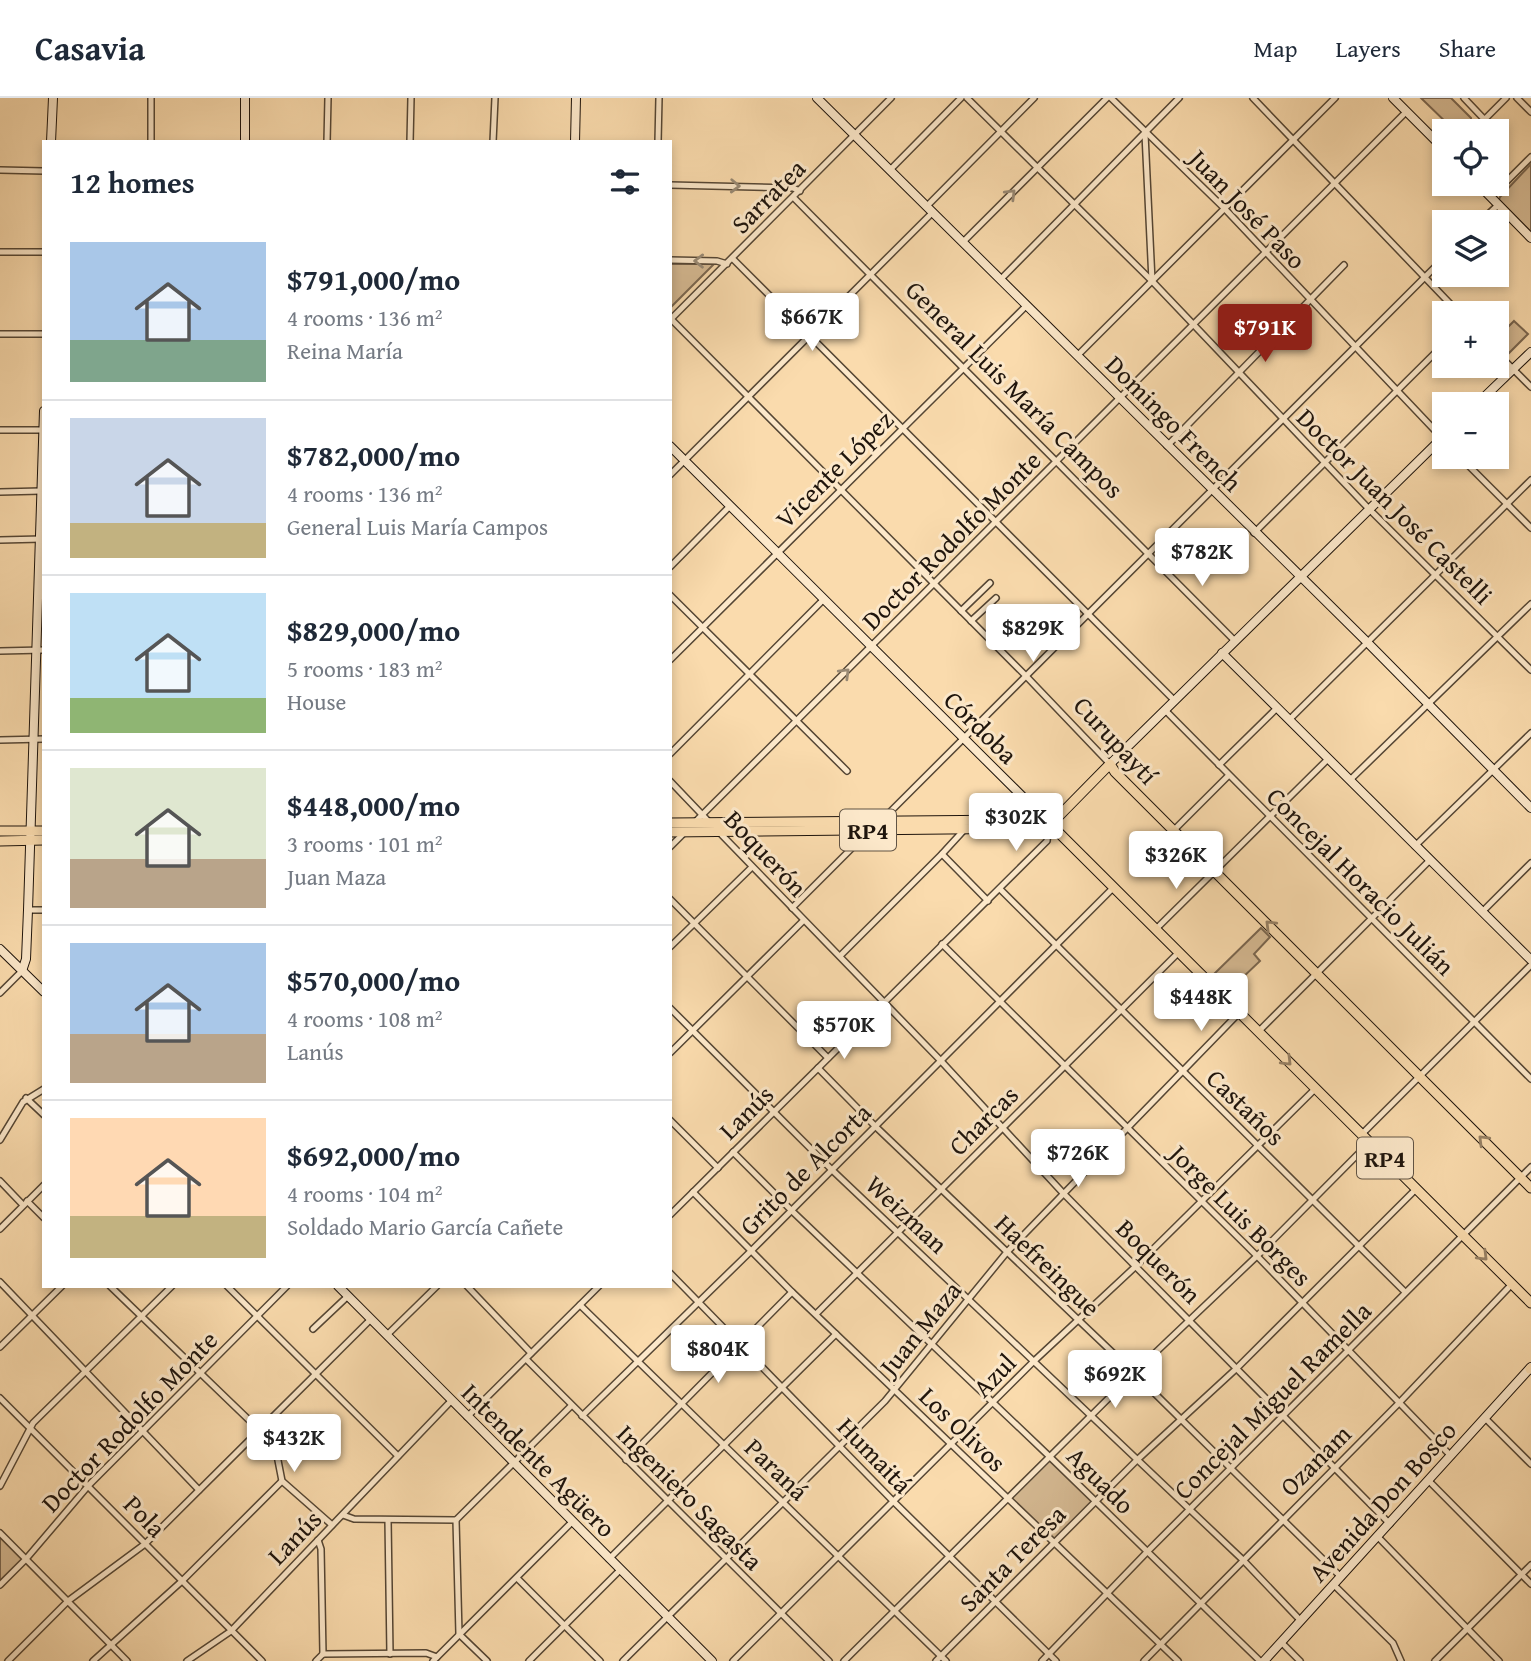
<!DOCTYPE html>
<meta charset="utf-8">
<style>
:root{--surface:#fff;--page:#f6f6f7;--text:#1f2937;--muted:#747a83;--line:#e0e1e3;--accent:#8f2418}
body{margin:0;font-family:"Gentium Book Plus",serif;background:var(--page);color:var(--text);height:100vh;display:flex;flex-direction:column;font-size:26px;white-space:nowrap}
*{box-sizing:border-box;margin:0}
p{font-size:23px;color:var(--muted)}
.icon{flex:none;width:38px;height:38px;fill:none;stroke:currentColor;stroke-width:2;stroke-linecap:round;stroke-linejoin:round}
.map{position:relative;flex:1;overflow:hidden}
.side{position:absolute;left:42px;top:42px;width:630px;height:1148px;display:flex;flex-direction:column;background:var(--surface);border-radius:0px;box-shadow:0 4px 10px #0003}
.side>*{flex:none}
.tools{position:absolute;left:1432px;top:21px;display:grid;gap:14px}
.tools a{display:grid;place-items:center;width:77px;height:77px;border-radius:0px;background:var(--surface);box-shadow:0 4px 10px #0003;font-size:35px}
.price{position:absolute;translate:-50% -60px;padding:0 16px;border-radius:7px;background:#fff;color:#222;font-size:23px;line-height:46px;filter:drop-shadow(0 2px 4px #0008)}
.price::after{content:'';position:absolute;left:50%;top:42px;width:21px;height:16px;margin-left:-10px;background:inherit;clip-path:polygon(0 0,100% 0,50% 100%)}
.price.selected{background:var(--accent);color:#fff}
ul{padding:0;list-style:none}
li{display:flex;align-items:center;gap:21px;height:175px;padding:0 28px}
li+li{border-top:2px solid var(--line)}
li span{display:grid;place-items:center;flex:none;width:196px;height:140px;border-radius:0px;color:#555}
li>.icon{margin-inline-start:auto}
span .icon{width:84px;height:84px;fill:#fffc;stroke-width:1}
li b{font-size:30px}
h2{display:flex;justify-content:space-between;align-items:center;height:84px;padding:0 28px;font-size:30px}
header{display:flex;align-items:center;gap:42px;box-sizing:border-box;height:98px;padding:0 35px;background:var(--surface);border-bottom:2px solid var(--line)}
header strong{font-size:33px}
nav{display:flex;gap:38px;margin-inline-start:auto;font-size:24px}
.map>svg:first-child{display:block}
.green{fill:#d5b992;stroke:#7a664f;stroke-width:2}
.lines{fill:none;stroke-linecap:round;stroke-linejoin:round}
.street-casing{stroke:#554634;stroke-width:8}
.secondary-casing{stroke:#1e140c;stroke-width:10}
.primary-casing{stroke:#1e140c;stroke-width:11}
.street{stroke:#fce8ca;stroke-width:5}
.secondary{stroke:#fce8ca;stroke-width:8}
.primary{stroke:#fadbad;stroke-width:9}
.oneway{stroke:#988974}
.oneway2{stroke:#978165}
.labels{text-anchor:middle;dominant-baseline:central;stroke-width:6;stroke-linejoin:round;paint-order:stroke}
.shield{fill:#fce8ca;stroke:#615445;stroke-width:2}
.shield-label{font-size:24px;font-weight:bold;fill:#1e140c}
.street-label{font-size:26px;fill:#1e140c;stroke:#fce8ca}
</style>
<header>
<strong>Casavia</strong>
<nav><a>Map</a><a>Layers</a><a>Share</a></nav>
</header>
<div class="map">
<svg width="1531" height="1563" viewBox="0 0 1531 1563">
<rect width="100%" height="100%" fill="#fadbad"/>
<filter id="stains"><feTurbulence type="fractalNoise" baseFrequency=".00286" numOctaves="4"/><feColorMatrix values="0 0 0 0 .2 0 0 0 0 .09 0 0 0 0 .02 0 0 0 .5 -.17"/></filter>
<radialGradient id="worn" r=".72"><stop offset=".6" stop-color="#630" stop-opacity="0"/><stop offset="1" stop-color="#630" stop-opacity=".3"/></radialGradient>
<!-- green -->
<g class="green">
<polygon points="1421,0 1451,0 1471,20 1471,22 1460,33 1455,33"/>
<polygon points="1531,66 1531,134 1499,102 1500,99"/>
<polygon points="670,166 714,166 670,210"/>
<polygon points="1514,223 1528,236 1507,257 1496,247 1496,241"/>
<polygon points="1261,830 1270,839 1254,856 1260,863 1240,882 1243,885 1231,896 1213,877"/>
<polygon points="1050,1359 1095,1403 1055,1444 1008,1401"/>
<polygon points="0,1435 26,1461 0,1486"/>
</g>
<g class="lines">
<defs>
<g id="street">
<polyline points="967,0 1152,183 1369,411 1531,572"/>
<polyline points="1111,0 1224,110 1444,342"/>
<polyline points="1253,0 1459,215"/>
<polyline points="1464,0 1484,21"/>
<polyline points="1517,0 1531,14"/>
<polyline points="1473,33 1506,0"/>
<polyline points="1145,36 1152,183"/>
<polyline points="151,44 151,0"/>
<polyline points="327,44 328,0"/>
<polyline points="410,44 411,0"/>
<polyline points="493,44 495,0"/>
<polyline points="658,44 659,0"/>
<polyline points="0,72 44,73"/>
<polyline points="890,72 961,0"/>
<polyline points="670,87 793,90 800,93"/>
<polyline points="1491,99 1531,59"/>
<polyline points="794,100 1235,543"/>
<polyline points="927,108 1034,0"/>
<polyline points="1480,124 1498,107"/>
<polyline points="963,144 1107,0"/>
<polyline points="0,154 44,154"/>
<polyline points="733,161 1174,602"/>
<polyline points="670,162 717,163 727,166"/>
<polyline points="1001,181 1179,0"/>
<polyline points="671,221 1026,578 1110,666"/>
<polyline points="671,221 891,0"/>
<polyline points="0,236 44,236"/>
<polyline points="1496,254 1531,289"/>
<polyline points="1078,257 1335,0"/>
<polyline points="0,332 44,332"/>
<polyline points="1167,348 1344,167"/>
<polyline points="1460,359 1531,430"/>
<polyline points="670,377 933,114"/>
<polyline points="0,394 41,393"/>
<polyline points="1254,435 1444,246"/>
<polyline points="0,442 42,441"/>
<polyline points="670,469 730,408"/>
<polyline points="670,497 847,673"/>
<polyline points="961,513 990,485"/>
<polyline points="971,523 996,500"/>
<polyline points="0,553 44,552"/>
<polyline points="670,562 1027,207"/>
<polyline points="1165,612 1531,981"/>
<polyline points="1289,622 1531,382"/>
<polyline points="0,642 44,641"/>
<polyline points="670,656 824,501"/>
<polyline points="1219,667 1277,610"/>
<polyline points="1350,682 1531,506"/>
<polyline points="670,683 711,726"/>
<polyline points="882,722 1444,160"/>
<polyline points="695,724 1406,14"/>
<polyline points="1174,732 1228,678"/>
<polyline points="718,733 941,963 1063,1095 1390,1426"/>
<polyline points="1415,748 1531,635"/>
<polyline points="670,749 686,733"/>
<polyline points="942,756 988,803"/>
<polyline points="1000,791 1405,1194"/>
<polyline points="670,801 828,960"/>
<polyline points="792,810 869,733"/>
<polyline points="28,812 44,812"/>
<polyline points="1483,813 1531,765"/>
<polyline points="1155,832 1328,661"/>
<polyline points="942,846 1257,1158 1451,1358"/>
<polyline points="670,849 751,770"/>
<polyline points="840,858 942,756 964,732"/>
<polyline points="0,895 22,873"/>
<polyline points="670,910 831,1071 1243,1462 1301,1523"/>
<polyline points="1258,934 1430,762"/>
<polyline points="670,955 803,823"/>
<polyline points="818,970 875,1028 1134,1275 1341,1479"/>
<polyline points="26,1000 44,1017"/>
<polyline points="670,1022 718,1070"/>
<polyline points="1361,1037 1531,867"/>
<polyline points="0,1042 23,1004 44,991"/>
<polyline points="733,1054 791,1112 1050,1359 1260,1563"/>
<polyline points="0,1083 23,1107"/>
<polyline points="693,1094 792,1194 1178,1563"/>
<polyline points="27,1103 44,1120"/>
<polyline points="670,1117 1047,743 1049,725"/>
<polyline points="0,1131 44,1087"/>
<polyline points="670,1175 894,1404 1056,1563"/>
<polyline points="0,1184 199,1392"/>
<polyline points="110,1188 275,1347 282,1383 332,1427"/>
<polyline points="227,1188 398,1358"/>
<polyline points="467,1188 531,1255"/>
<polyline points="580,1207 946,1563"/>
<polyline points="816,1216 1178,855"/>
<polyline points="313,1231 348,1198"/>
<polyline points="388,1236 437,1188"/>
<polyline points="0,1249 62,1188"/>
<polyline points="526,1261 829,1563"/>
<polyline points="0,1300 262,1563"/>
<polyline points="582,1318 751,1153 1113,790"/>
<polyline points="467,1319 599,1188"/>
<polyline points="1485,1320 1531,1366"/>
<polyline points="626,1362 792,1194"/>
<polyline points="1429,1383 1531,1486"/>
<polyline points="0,1388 33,1325 172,1188"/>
<polyline points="343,1417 354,1421 456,1422"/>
<polyline points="388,1422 390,1556"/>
<polyline points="456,1422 571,1308"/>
<polyline points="456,1422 459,1536 487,1563"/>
<polyline points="0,1435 127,1563"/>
<polyline points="1378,1439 1499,1563"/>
<polyline points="318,1442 321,1451 323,1556"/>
<polyline points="609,1461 836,1236"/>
<polyline points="517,1480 600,1563"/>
<polyline points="0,1487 26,1461 89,1387 287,1188"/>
<polyline points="1334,1487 1393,1545 1401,1563"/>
<polyline points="1281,1544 1300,1563"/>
<polyline points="323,1556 426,1555 437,1559"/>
<polyline points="8,1563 68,1503 145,1446 371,1221"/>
<polyline points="93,1563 182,1483 282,1383"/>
<polyline points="187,1563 231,1533 451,1303"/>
<polyline points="316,1563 323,1556"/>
<polyline points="433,1563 572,1424"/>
<polyline points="529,1563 620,1472"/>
<polyline points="623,1563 885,1303 1007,1154 1239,915"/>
<polyline points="733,1563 1033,1264 1136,1168 1315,991"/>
<polyline points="844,1563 1134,1275 1257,1158 1369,1045"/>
<polyline points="936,1563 1137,1362 1237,1270 1416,1091"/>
<polyline points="1042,1563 1147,1454 1531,1069"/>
<polyline points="1144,1563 1399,1305 1512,1186"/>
<polyline points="1435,1563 1531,1467"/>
</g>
<g id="secondary">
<polyline points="817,0 1366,543 1531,710"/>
<polyline points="1393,0 1444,51"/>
<polyline points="51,44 53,0"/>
<polyline points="245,44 245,0"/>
<polyline points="575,44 576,0"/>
<polyline points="1478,86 1531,140"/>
<polyline points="1477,306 1531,254"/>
<polyline points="670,348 1049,725"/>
<polyline points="1222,555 1531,862"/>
<polyline points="1110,666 1444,338"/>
<polyline points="0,851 44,894"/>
<polyline points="22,873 26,861 28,812 44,313"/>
<polyline points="338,1188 712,1563"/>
<polyline points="1264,1563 1531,1269"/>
</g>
<g id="primary">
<polyline points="670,725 1032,722 1047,725"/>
<polyline points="1049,725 1531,1205"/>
<polyline points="0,733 44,733"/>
<polyline points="670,734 1035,730 1055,722 1110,666 1115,674 1531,1090"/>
<polyline points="0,743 44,742"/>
<polyline points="1530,1271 1531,1270"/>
</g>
</defs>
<!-- street casing -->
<use href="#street" class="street-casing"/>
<!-- secondary casing -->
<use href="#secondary" class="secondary-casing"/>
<!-- primary casing -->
<use href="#primary" class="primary-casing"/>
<!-- street -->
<use href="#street" class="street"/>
<!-- secondary -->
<use href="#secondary" class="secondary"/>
<!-- primary -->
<use href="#primary" class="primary"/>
</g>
<!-- one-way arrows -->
<defs><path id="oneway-chevron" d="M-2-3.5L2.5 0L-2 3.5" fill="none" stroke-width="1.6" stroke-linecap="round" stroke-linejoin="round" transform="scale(1.75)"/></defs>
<g class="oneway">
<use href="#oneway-chevron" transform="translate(735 88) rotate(2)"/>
<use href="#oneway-chevron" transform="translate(1011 96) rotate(-45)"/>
<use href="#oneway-chevron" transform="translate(699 163) rotate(-179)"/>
<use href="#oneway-chevron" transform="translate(845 575) rotate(-45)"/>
</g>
<g class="oneway2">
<use href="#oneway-chevron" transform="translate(1270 827) rotate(-135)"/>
<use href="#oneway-chevron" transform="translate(1287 963) rotate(45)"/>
<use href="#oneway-chevron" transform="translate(1483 1042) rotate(-135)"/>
<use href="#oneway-chevron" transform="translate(1483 1158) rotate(45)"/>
</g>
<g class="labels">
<!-- shield labels -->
<g class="shield">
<rect x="840" y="711.5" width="56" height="41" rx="5"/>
<rect x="1357" y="1039.5" width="56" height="41" rx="5"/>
</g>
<g class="shield-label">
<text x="868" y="732">RP4</text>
<text x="1385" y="1060">RP4</text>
</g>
<!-- street labels -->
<g class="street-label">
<text transform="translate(768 98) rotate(-45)">Sarratea</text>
<text transform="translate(1248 111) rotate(46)">Juan José Paso</text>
<text transform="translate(1015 291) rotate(45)">General Luis María Campos</text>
<text transform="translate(1174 325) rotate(45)">Domingo French</text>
<text transform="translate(834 371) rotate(-45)">Vicente López</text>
<text transform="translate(1395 408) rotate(45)">Doctor Juan José Castelli</text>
<text transform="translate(951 442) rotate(-45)">Doctor Rodolfo Monte</text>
<text transform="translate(981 629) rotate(45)">Córdoba</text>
<text transform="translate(1116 642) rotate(47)">Curupaytí</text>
<text transform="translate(766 755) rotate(47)">Boquerón</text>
<text transform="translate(1361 783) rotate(45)">Concejal Horacio Julián</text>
<text transform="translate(1246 1009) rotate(44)">Castaños</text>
<text transform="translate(746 1014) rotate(-45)">Lanús</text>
<text transform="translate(983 1022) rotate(-45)">Charcas</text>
<text transform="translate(805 1071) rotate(-45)">Grito de Alcorta</text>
<text transform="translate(907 1116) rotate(43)">Weizman</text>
<text transform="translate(1241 1117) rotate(45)">Jorge Luis Borges</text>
<text transform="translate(1159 1163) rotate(45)">Boquerón</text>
<text transform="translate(1048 1167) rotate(44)">Haefreingue</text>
<text transform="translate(920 1230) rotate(-51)">Juan Maza</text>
<text transform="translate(994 1277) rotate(-46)">Azul</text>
<text transform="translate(1272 1302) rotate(-45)">Concejal Miguel Ramella</text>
<text transform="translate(129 1323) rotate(-46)">Doctor Rodolfo Monte</text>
<text transform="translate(963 1331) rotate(44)">Los Olivos</text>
<text transform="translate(875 1357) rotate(46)">Humaitá</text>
<text transform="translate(539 1362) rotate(45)">Intendente Agüero</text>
<text transform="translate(1315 1362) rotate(-45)">Ozanam</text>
<text transform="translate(777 1371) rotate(44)">Paraná</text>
<text transform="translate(1101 1382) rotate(45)">Aguado</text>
<text transform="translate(690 1399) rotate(45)">Ingeniero Sagasta</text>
<text transform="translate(1382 1403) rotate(-48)">Avenida Don Bosco</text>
<text transform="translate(145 1418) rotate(46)">Pola</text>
<text transform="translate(294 1439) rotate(-46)">Lanús</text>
<text transform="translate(1012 1460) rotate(-45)">Santa Teresa</text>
</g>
</g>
<rect width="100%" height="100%" filter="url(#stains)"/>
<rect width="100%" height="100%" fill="url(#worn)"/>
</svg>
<div class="tools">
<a><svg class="icon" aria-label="locate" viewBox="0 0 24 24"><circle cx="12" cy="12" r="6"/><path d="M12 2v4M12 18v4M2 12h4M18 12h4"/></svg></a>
<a><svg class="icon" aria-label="layers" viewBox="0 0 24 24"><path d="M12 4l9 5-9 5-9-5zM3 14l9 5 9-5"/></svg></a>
<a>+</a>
<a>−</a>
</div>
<b class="price" style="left:812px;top:255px">$667K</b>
<b class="price selected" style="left:1265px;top:266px">$791K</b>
<b class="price" style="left:1202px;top:490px">$782K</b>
<b class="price" style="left:1033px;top:566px">$829K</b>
<b class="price" style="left:1016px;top:755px">$302K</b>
<b class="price" style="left:1176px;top:793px">$326K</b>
<b class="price" style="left:1201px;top:935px">$448K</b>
<b class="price" style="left:844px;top:963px">$570K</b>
<b class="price" style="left:1078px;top:1091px">$726K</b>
<b class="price" style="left:718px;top:1287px">$804K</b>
<b class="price" style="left:1115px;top:1312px">$692K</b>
<b class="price" style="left:294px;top:1376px">$432K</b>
<section class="side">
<h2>12 homes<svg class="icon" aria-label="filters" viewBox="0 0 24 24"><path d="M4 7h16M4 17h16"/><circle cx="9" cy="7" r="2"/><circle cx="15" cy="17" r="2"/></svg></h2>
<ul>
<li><span style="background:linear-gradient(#a9c7e8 70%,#7fa58c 0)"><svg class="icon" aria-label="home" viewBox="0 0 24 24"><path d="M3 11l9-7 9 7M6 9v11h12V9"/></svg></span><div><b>$791,000/mo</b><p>4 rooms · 136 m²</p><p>Reina María</p></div></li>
<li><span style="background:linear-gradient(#c9d6e8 75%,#c2b280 0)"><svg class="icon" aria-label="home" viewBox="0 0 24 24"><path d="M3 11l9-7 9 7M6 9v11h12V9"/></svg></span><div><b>$782,000/mo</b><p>4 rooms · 136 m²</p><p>General Luis María Campos</p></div></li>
<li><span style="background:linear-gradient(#bfe0f5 75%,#8fb573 0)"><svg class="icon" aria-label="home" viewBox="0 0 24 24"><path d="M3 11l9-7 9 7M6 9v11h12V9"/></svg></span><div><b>$829,000/mo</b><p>5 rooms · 183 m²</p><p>House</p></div></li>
<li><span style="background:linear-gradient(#dfe7d0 65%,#b9a48a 0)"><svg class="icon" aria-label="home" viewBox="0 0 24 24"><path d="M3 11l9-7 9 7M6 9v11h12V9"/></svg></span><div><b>$448,000/mo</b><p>3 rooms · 101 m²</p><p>Juan Maza</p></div></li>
<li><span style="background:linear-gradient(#a9c7e8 65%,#b9a48a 0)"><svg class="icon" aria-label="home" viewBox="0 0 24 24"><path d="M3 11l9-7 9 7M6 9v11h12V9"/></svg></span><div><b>$570,000/mo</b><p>4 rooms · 108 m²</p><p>Lanús</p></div></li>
<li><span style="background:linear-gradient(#ffd9b3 70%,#c2b280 0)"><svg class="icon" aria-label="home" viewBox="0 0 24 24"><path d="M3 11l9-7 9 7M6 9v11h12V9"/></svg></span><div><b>$692,000/mo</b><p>4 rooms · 104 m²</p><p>Soldado Mario García Cañete</p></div></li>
</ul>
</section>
</div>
